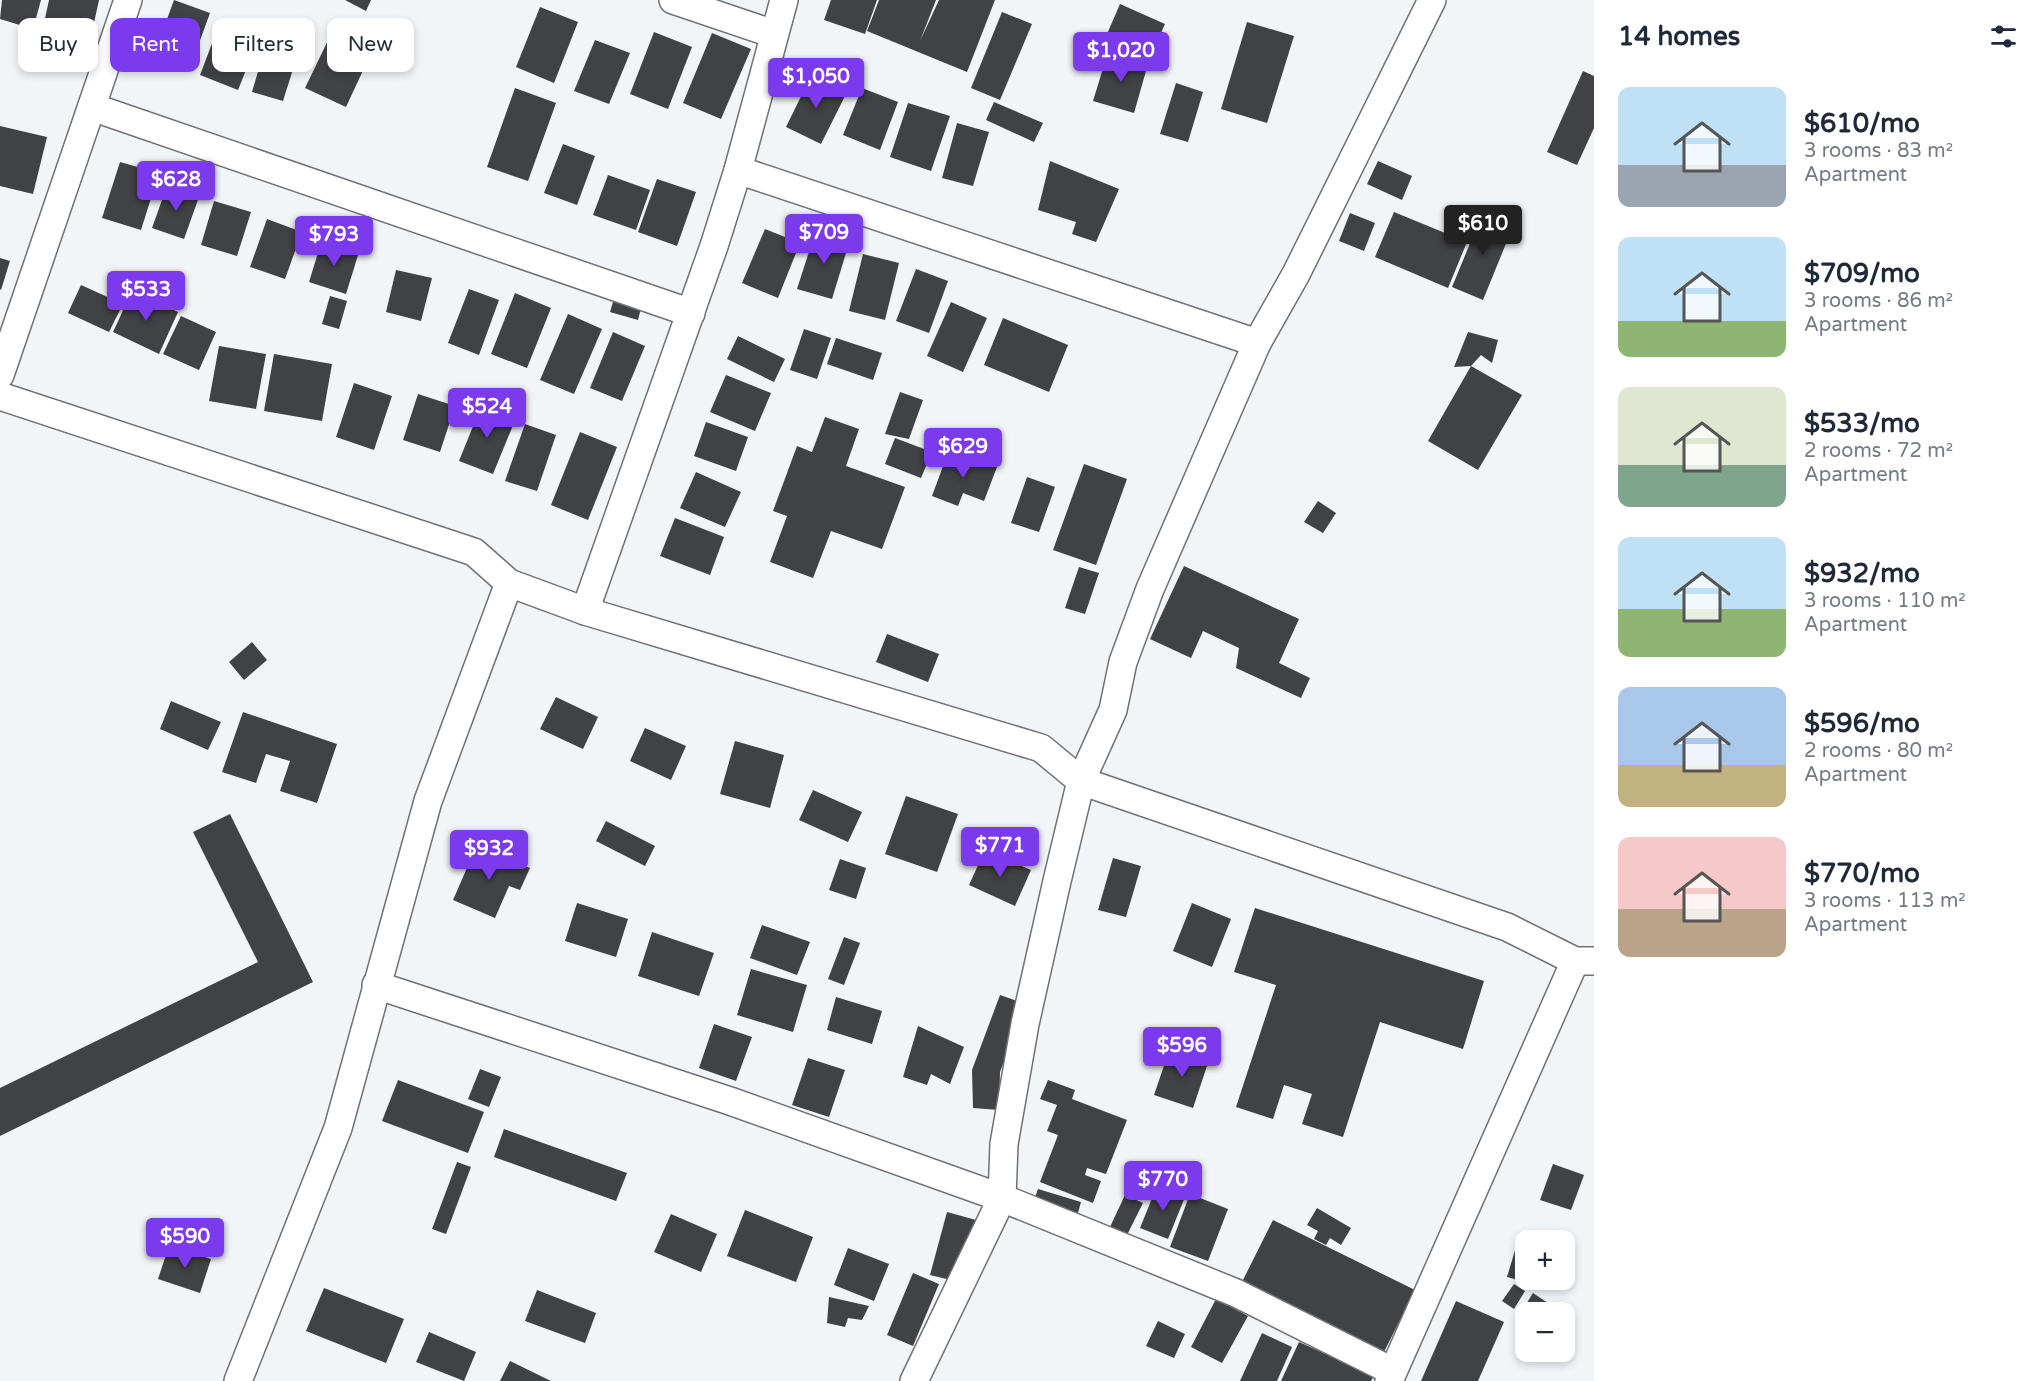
<!DOCTYPE html>
<meta charset="utf-8">
<style>
:root{--surface:#fff;--page:#f2f2f3;--text:#1f2937;--muted:#747a83;--accent:#7c3aed}
body{margin:0;font-family:"Varela Round",sans-serif;background:var(--page);color:var(--text);height:100vh;display:flex;flex-direction:column;font-size:22px;white-space:nowrap}
*{box-sizing:border-box;margin:0}
p{font-size:20px;color:var(--muted)}
.icon{flex:none;width:33px;height:33px;fill:none;stroke:currentColor;stroke-width:2;stroke-linecap:round;stroke-linejoin:round}
.map{position:relative;flex:1;overflow:hidden}
.sheet{display:flex;flex-direction:column;background:var(--surface);width:450px}
.sheet>*{flex:none}
.top-card{position:absolute;left:18px;top:18px;width:570px;height:54px;display:flex;gap:12px}
.controls{position:absolute;left:1515px;top:1230px;display:grid;gap:12px}
.controls a{display:grid;place-items:center;width:60px;height:60px;border-radius:12px;background:var(--surface);box-shadow:0 3px 9px #0003;font-size:30px}
.price{position:absolute;translate:-50% -51px;padding:0 14px;border-radius:6px;background:var(--accent);color:#fff;font-size:20px;line-height:39px;filter:drop-shadow(0 2px 3px #0008)}
.price::after{content:'';position:absolute;left:50%;top:36px;width:18px;height:14px;margin-left:-9px;background:inherit;clip-path:polygon(0 0,100% 0,50% 100%)}
.price.on{background:#222;color:#fff}
ul{padding:0;list-style:none}
li{display:flex;align-items:center;gap:18px;height:150px;padding:0 24px}
li span{display:grid;place-items:center;flex:none;width:168px;height:120px;border-radius:12px;color:#555}
li>.icon{margin-inline-start:auto}
span .icon{width:72px;height:72px;fill:#fffc;stroke-width:1}
li b{font-size:26px}
h2{display:flex;justify-content:space-between;align-items:center;height:72px;padding:0 24px;font-size:26px}
.tag{padding:0 21px;border-radius:12px;background:var(--surface);box-shadow:0 3px 9px #0003;font-size:21px;line-height:54px}
.tag.on{background:var(--accent);color:#fff}
main{display:flex;flex:1;min-height:0}
.map>svg:first-child{display:block}
.building{fill:#414245}
.lines{fill:none;stroke-linecap:round;stroke-linejoin:round}
.minor-casing{stroke:#6f7174;stroke-width:30}
.minor{stroke:#fff;stroke-width:27}
</style>
<main>
<div class="map">
<svg width="1594" height="1381" viewBox="0 0 1594 1381">
<rect width="100%" height="100%" fill="#f2f5f8"/>
<!-- building -->
<g class="building">
<polygon points="2,0 41,0 33,29 0,19"/>
<polygon points="49,0 99,0 89,46 71,42 70,53 39,46"/>
<polygon points="174,0 210,13 190,68 154,55"/>
<polygon points="345,0 371,0 366,11"/>
<polygon points="831,0 877,0 865,34 824,20"/>
<polygon points="879,0 936,0 920,41 939,0 995,0 967,72 867,31"/>
<polygon points="1120,4 1165,24 1152,53 1107,34"/>
<polygon points="540,7 578,22 554,83 516,67"/>
<polygon points="1002,12 1032,24 1000,100 971,88"/>
<polygon points="144,22 158,25 152,53 138,49"/>
<polygon points="1247,22 1294,36 1267,123 1221,109"/>
<polygon points="219,25 258,40 238,90 200,75"/>
<polygon points="333,30 373,49 346,107 305,88"/>
<polygon points="654,32 692,47 668,109 630,94"/>
<polygon points="712,33 751,49 721,119 683,103"/>
<polygon points="268,37 300,47 283,101 252,92"/>
<polygon points="595,40 630,53 609,104 574,91"/>
<polygon points="1108,52 1148,64 1134,113 1093,101"/>
<polygon points="1583,71 1594,76 1594,128 1577,165 1547,152"/>
<polygon points="812,74 847,92 821,144 786,127"/>
<polygon points="1176,83 1203,92 1188,142 1160,134"/>
<polygon points="515,88 556,103 528,181 487,167"/>
<polygon points="862,88 898,102 880,150 843,135"/>
<polygon points="994,102 1043,123 1034,142 986,120"/>
<polygon points="908,103 950,116 931,171 890,157"/>
<polygon points="957,123 989,132 973,186 942,178"/>
<polygon points="0,126 47,137 33,194 0,186"/>
<polygon points="563,144 595,156 577,205 544,193"/>
<polygon points="1050,161 1119,189 1096,242 1072,234 1076,222 1038,210"/>
<polygon points="1378,161 1412,176 1402,200 1367,184"/>
<polygon points="120,162 159,173 141,230 102,218"/>
<polygon points="608,175 650,190 636,230 593,215"/>
<polygon points="657,179 696,192 677,246 638,232"/>
<polygon points="167,186 199,197 184,239 152,228"/>
<polygon points="214,201 251,212 237,256 201,245"/>
<polygon points="1394,212 1467,242 1448,288 1375,257"/>
<polygon points="1483,212 1514,224 1483,300 1452,287"/>
<polygon points="1350,213 1375,223 1364,251 1339,241"/>
<polygon points="267,219 302,232 285,279 250,267"/>
<polygon points="765,229 800,243 778,298 742,283"/>
<polygon points="816,230 850,240 832,299 797,289"/>
<polygon points="322,240 359,252 346,294 309,282"/>
<polygon points="863,254 899,263 885,320 849,311"/>
<polygon points="0,258 10,261 1,290 0,289"/>
<polygon points="916,269 948,281 929,333 896,321"/>
<polygon points="396,270 432,278 421,321 386,312"/>
<polygon points="81,285 123,304 109,332 68,313"/>
<polygon points="469,289 499,300 479,355 448,343"/>
<polygon points="132,291 178,312 159,354 113,332"/>
<polygon points="616,292 643,300 638,320 610,312"/>
<polygon points="515,293 551,308 527,368 491,354"/>
<polygon points="330,296 347,301 339,329 322,324"/>
<polygon points="951,302 987,318 963,372 927,356"/>
<polygon points="568,314 602,329 574,394 540,380"/>
<polygon points="181,316 216,332 199,370 163,354"/>
<polygon points="1003,318 1068,345 1049,392 984,365"/>
<polygon points="804,329 831,338 817,379 790,370"/>
<polygon points="613,332 645,346 622,401 590,388"/>
<polygon points="1468,332 1498,340 1492,363 1481,355 1471,366 1454,367"/>
<polygon points="738,336 785,359 774,382 727,359"/>
<polygon points="836,338 882,353 873,380 827,364"/>
<polygon points="219,346 266,354 256,409 209,401"/>
<polygon points="274,354 332,364 322,421 264,411"/>
<polygon points="1471,366 1522,395 1478,470 1428,441"/>
<polygon points="726,375 771,393 755,431 710,412"/>
<polygon points="354,383 392,396 374,450 336,437"/>
<polygon points="900,392 923,400 909,439 885,434"/>
<polygon points="418,394 455,406 440,452 403,440"/>
<polygon points="482,404 516,418 493,474 459,461"/>
<polygon points="825,417 859,429 846,466 905,487 882,549 831,531 813,578 770,562 787,516 773,511 797,446 812,452"/>
<polygon points="706,422 748,437 736,471 694,456"/>
<polygon points="525,424 556,435 537,491 505,481"/>
<polygon points="580,432 617,447 588,520 551,505"/>
<polygon points="895,438 932,452 921,478 885,464"/>
<polygon points="949,450 997,467 984,501 963,493 958,506 932,496"/>
<polygon points="1084,464 1127,479 1096,565 1053,550"/>
<polygon points="696,472 741,492 725,527 680,508"/>
<polygon points="1027,477 1055,487 1039,532 1011,523"/>
<polygon points="1318,501 1336,513 1323,533 1304,522"/>
<polygon points="675,518 724,537 710,575 660,556"/>
<polygon points="1184,566 1299,619 1279,663 1310,678 1301,698 1236,668 1239,648 1203,631 1191,658 1150,639"/>
<polygon points="1079,567 1099,573 1085,614 1065,608"/>
<polygon points="887,634 939,654 928,682 876,662"/>
<polygon points="252,642 267,660 244,680 229,662"/>
<polygon points="556,697 598,717 583,749 540,729"/>
<polygon points="171,701 221,722 208,750 160,729"/>
<polygon points="243,712 337,744 317,803 280,791 290,761 266,754 256,783 222,772"/>
<polygon points="645,728 686,746 671,780 630,761"/>
<polygon points="735,741 784,755 770,808 720,794"/>
<polygon points="813,790 862,812 848,842 799,820"/>
<polygon points="906,796 958,814 937,872 885,854"/>
<polygon points="230,814 313,982 0,1136 0,1088 258,962 193,832"/>
<polygon points="606,821 655,846 645,866 596,841"/>
<polygon points="477,845 530,868 520,890 509,886 495,918 453,900"/>
<polygon points="985,850 1031,870 1015,906 969,885"/>
<polygon points="1113,858 1141,866 1126,917 1098,910"/>
<polygon points="840,859 866,868 856,899 829,890"/>
<polygon points="577,903 628,919 616,957 565,941"/>
<polygon points="1192,903 1231,919 1212,967 1173,951"/>
<polygon points="1255,908 1484,981 1463,1049 1380,1022 1343,1137 1302,1124 1312,1094 1284,1085 1273,1119 1236,1107 1276,985 1234,972"/>
<polygon points="762,925 810,942 797,975 750,958"/>
<polygon points="652,932 714,953 699,996 638,976"/>
<polygon points="844,937 860,943 844,985 828,979"/>
<polygon points="751,969 807,985 793,1032 737,1015"/>
<polygon points="1000,995 1026,1004 1000,1072 999,1110 973,1108 972,1070"/>
<polygon points="836,997 882,1011 872,1044 827,1030"/>
<polygon points="714,1024 752,1037 736,1081 699,1068"/>
<polygon points="918,1026 964,1047 950,1084 931,1074 927,1085 903,1077"/>
<polygon points="1170,1048 1209,1060 1193,1108 1154,1095"/>
<polygon points="808,1058 845,1070 829,1117 792,1105"/>
<polygon points="480,1069 501,1077 489,1107 468,1099"/>
<polygon points="398,1080 484,1112 468,1153 382,1121"/>
<polygon points="1048,1080 1075,1090 1072,1099 1127,1120 1106,1174 1087,1168 1085,1175 1101,1181 1093,1203 1040,1182 1058,1135 1047,1131 1057,1105 1040,1099"/>
<polygon points="504,1129 627,1173 616,1201 494,1157"/>
<polygon points="457,1162 471,1167 446,1234 432,1229"/>
<polygon points="1553,1164 1584,1175 1571,1210 1540,1200"/>
<polygon points="1157,1186 1185,1197 1168,1239 1140,1228"/>
<polygon points="1038,1189 1081,1202 1078,1213 1034,1200"/>
<polygon points="1190,1194 1228,1209 1208,1261 1170,1247"/>
<polygon points="1125,1195 1143,1203 1126,1237 1109,1229"/>
<polygon points="1317,1208 1351,1228 1341,1245 1330,1238 1326,1245 1314,1239 1318,1231 1307,1225"/>
<polygon points="745,1210 813,1237 796,1282 727,1256"/>
<polygon points="947,1212 976,1220 959,1282 930,1275"/>
<polygon points="671,1214 717,1234 701,1272 654,1252"/>
<polygon points="1273,1220 1415,1290 1383,1354 1241,1284"/>
<polygon points="169,1246 211,1259 200,1293 158,1279"/>
<polygon points="1516,1247 1526,1250 1526,1280 1556,1280 1553,1290 1507,1277"/>
<polygon points="848,1248 889,1264 874,1301 834,1285"/>
<polygon points="913,1273 939,1284 913,1346 887,1335"/>
<polygon points="1514,1284 1525,1291 1514,1309 1502,1301"/>
<polygon points="324,1288 404,1319 386,1363 306,1331"/>
<polygon points="537,1290 596,1313 585,1343 525,1321"/>
<polygon points="1533,1293 1548,1303 1541,1312 1527,1312 1523,1309"/>
<polygon points="829,1297 869,1306 862,1320 848,1318 845,1327 827,1323"/>
<polygon points="1216,1299 1248,1316 1222,1363 1191,1347"/>
<polygon points="1456,1301 1504,1322 1478,1381 1421,1381"/>
<polygon points="1158,1321 1185,1334 1174,1358 1146,1346"/>
<polygon points="429,1332 476,1352 464,1381 416,1362"/>
<polygon points="1262,1333 1292,1347 1277,1381 1240,1381"/>
<polygon points="1299,1342 1374,1376 1371,1381 1281,1381"/>
<polygon points="510,1361 551,1381 500,1381"/>
</g>
<g class="lines">
<defs>
<g id="minor">
<polyline points="673,0 774,34"/>
<polyline points="92,107 691,313"/>
<polyline points="738,170 1257,343"/>
<polyline points="0,375 128,0"/>
<polyline points="0,396 474,552 509,583 585,611 1041,748 1081,781 1507,927 1575,961 1594,961"/>
<polyline points="585,611 714,246 738,170 784,0"/>
<polyline points="376,985 730,1101 1002,1198 1236,1293 1392,1371"/>
<polyline points="238,1381 338,1128 428,801 509,583"/>
<polyline points="914,1381 1002,1198 1004,1144 1025,1024 1057,881 1081,781 1113,710 1123,662 1150,589 1257,343 1296,274 1432,0"/>
<polyline points="1389,1381 1575,961"/>
</g>
</defs>
<!-- minor casing -->
<use href="#minor" class="minor-casing"/>
<!-- minor -->
<use href="#minor" class="minor"/>
</g>
</svg>
<div class="controls">
<a>+</a>
<a>−</a>
</div>
<b class="price" style="left:1121px;top:83px">$1,020</b>
<b class="price" style="left:816px;top:109px">$1,050</b>
<b class="price" style="left:176px;top:212px">$628</b>
<b class="price on" style="left:1483px;top:256px">$610</b>
<b class="price" style="left:824px;top:265px">$709</b>
<b class="price" style="left:334px;top:267px">$793</b>
<b class="price" style="left:146px;top:322px">$533</b>
<b class="price" style="left:487px;top:439px">$524</b>
<b class="price" style="left:963px;top:479px">$629</b>
<b class="price" style="left:1000px;top:878px">$771</b>
<b class="price" style="left:489px;top:881px">$932</b>
<b class="price" style="left:1182px;top:1078px">$596</b>
<b class="price" style="left:1163px;top:1212px">$770</b>
<b class="price" style="left:185px;top:1269px">$590</b>
<div class="top-card">
<a class="tag">Buy</a>
<a class="tag on">Rent</a>
<a class="tag">Filters</a>
<a class="tag">New</a>
</div>
</div>
<section class="sheet">
<h2>14 homes<svg class="icon" aria-label="filters" viewBox="0 0 24 24"><path d="M4 7h16M4 17h16"/><circle cx="9" cy="7" r="2"/><circle cx="15" cy="17" r="2"/></svg></h2>
<ul>
<li><span style="background:linear-gradient(#bfe0f5 65%,#9aa5b1 0)"><svg class="icon" aria-label="home" viewBox="0 0 24 24"><path d="M3 11l9-7 9 7M6 9v11h12V9"/></svg></span><div><b>$610/mo</b><p>3 rooms · 83 m²</p><p>Apartment</p></div></li>
<li><span style="background:linear-gradient(#bfe0f5 70%,#8fb573 0)"><svg class="icon" aria-label="home" viewBox="0 0 24 24"><path d="M3 11l9-7 9 7M6 9v11h12V9"/></svg></span><div><b>$709/mo</b><p>3 rooms · 86 m²</p><p>Apartment</p></div></li>
<li><span style="background:linear-gradient(#dfe7d0 65%,#7fa58c 0)"><svg class="icon" aria-label="home" viewBox="0 0 24 24"><path d="M3 11l9-7 9 7M6 9v11h12V9"/></svg></span><div><b>$533/mo</b><p>2 rooms · 72 m²</p><p>Apartment</p></div></li>
<li><span style="background:linear-gradient(#bfe0f5 60%,#8fb573 0)"><svg class="icon" aria-label="home" viewBox="0 0 24 24"><path d="M3 11l9-7 9 7M6 9v11h12V9"/></svg></span><div><b>$932/mo</b><p>3 rooms · 110 m²</p><p>Apartment</p></div></li>
<li><span style="background:linear-gradient(#a9c7e8 65%,#c2b280 0)"><svg class="icon" aria-label="home" viewBox="0 0 24 24"><path d="M3 11l9-7 9 7M6 9v11h12V9"/></svg></span><div><b>$596/mo</b><p>2 rooms · 80 m²</p><p>Apartment</p></div></li>
<li><span style="background:linear-gradient(#f6c9c9 60%,#b9a48a 0)"><svg class="icon" aria-label="home" viewBox="0 0 24 24"><path d="M3 11l9-7 9 7M6 9v11h12V9"/></svg></span><div><b>$770/mo</b><p>3 rooms · 113 m²</p><p>Apartment</p></div></li>
</ul>
</section>
</main>
